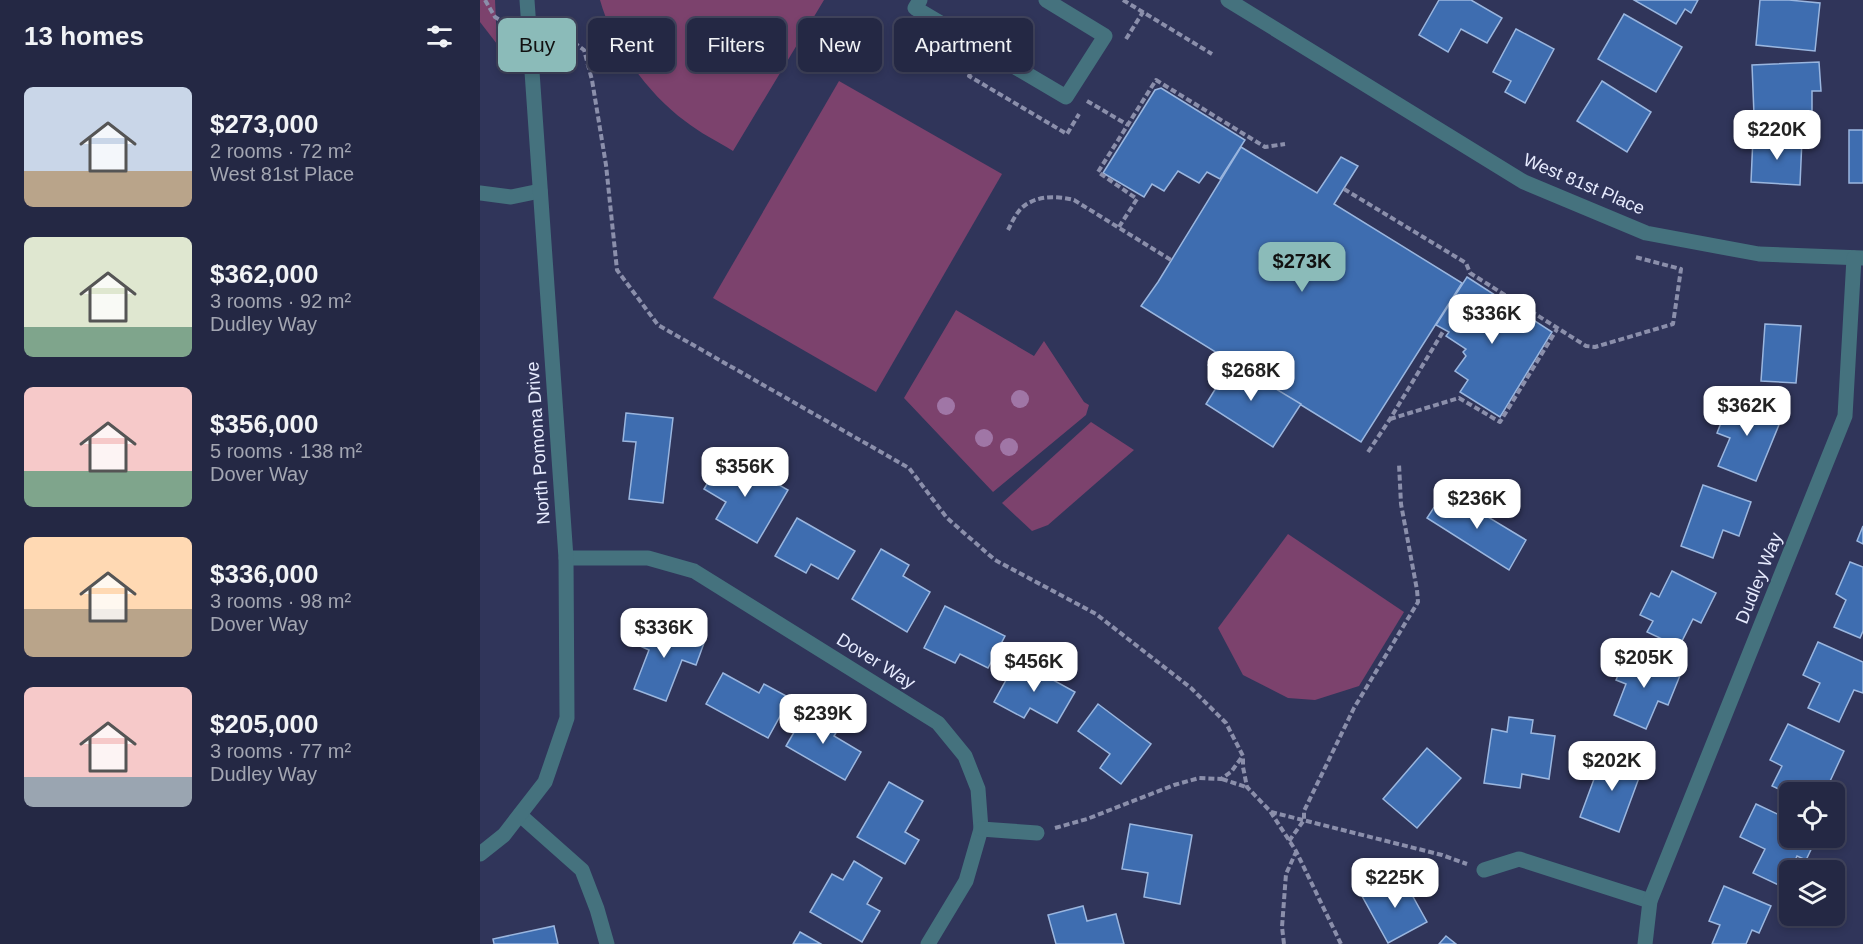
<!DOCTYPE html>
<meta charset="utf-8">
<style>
:root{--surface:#242844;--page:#2c304b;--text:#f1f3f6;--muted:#a3a6b2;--line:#41445d;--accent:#8bbbb9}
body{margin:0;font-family:Arial,sans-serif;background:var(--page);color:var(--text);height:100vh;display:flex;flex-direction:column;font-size:22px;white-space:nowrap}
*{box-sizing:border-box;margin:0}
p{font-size:20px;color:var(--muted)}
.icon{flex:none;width:33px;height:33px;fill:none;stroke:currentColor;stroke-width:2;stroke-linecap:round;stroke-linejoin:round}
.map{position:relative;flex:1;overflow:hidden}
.sheet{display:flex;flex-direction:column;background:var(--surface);width:480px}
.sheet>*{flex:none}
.top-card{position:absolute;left:18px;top:18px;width:570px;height:54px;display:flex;gap:12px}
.buttons{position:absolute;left:1299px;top:782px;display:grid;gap:12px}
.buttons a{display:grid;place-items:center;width:66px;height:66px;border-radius:9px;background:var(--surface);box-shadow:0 3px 9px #0003,0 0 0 2px var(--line);font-size:30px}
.price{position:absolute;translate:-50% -51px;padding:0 14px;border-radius:12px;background:#fff;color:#222;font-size:20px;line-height:39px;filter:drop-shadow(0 2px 3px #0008)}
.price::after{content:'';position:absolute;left:50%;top:36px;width:18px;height:14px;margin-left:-9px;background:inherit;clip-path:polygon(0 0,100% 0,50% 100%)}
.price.selected{background:var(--accent);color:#111}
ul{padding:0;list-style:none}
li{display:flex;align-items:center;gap:18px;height:150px;padding:0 24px}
li span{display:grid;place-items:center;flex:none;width:168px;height:120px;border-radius:9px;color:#555}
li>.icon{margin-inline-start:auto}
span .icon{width:72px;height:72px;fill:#fffc;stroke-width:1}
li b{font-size:26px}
h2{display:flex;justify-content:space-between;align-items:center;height:72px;padding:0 24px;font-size:26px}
.pill{padding:0 21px;border-radius:9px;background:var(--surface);box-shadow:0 3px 9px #0003,0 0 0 2px var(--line);font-size:21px;line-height:54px}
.pill.selected{background:var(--accent);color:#111}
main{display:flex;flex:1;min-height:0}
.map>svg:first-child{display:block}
.green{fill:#7c426d}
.building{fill:#3e6db0;stroke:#9ab6df;stroke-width:1.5}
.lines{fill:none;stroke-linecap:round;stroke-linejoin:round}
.path{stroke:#8b8fab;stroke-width:4;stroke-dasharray:6 3;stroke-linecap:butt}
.minor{stroke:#45727e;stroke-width:15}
.tree{fill:#a076a6}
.labels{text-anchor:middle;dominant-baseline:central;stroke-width:4.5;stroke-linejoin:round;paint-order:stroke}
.street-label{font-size:18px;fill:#e7ebfe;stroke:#30355a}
</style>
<main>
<section class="sheet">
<h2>13 homes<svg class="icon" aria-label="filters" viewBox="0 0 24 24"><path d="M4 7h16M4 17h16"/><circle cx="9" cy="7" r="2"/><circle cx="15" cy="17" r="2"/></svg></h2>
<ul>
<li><span style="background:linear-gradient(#c9d6e8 70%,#b9a48a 0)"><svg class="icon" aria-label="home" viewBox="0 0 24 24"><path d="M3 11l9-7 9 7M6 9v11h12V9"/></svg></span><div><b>$273,000</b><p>2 rooms · 72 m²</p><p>West 81st Place</p></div></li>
<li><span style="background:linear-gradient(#dfe7d0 75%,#7fa58c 0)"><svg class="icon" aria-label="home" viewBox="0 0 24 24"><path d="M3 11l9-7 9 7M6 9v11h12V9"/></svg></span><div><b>$362,000</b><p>3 rooms · 92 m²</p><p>Dudley Way</p></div></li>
<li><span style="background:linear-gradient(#f6c9c9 70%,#7fa58c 0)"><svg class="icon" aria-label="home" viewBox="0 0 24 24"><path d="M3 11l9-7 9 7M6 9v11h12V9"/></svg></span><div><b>$356,000</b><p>5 rooms · 138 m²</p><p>Dover Way</p></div></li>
<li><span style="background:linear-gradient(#ffd9b3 60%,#b9a48a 0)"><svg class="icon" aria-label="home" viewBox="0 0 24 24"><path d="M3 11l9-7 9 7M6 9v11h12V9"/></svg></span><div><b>$336,000</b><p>3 rooms · 98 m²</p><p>Dover Way</p></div></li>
<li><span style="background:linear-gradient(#f6c9c9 75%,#9aa5b1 0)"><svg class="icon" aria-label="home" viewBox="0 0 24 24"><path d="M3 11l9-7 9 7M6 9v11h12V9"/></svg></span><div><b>$205,000</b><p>3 rooms · 77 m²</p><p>Dudley Way</p></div></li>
</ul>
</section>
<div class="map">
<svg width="1383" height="944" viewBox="0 0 1383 944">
<rect width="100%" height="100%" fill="#30355a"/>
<!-- green -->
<g class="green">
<polygon points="0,0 15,0 17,44 0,22"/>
<path d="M120 0H344L253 151C237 141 220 133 205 121 168 94 132 44 120 0Z"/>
<polygon points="359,81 522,174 396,392 233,298"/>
<polygon points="476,310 554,356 564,341 604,402 609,405 606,415 513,492 424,398"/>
<polygon points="611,422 654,450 568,525 552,531 522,503"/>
<polygon points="808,534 924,612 879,686 835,700 808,698 763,675 738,628"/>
</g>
<!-- building -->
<g class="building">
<polygon points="959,0 991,0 1022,18 1007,43 981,29 968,52 939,35"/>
<polygon points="1154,0 1218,0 1211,13 1205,9 1196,24"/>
<polygon points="1280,0 1309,0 1340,3 1335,51 1276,45"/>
<polygon points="1144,14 1202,47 1176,92 1118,59"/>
<polygon points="1036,29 1074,49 1045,103 1025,92 1031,81 1013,72"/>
<polygon points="1339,62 1341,91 1332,91 1332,114 1274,115 1272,65"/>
<polygon points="1122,81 1171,112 1147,152 1097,121"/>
<polygon points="681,88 765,140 740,179 727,172 719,183 698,171 684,191 672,184 664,197 623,173 675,90"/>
<rect x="1369" y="130" width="14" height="53"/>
<polygon points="1273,137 1322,139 1320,185 1271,182"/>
<polygon points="761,147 837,193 861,157 878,166 854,204 982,283 881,442 661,306 678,282"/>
<polygon points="987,277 1072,332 1020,417 980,392 988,380 975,371 986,356 983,352 986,349 966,336 969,332 956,325"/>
<polygon points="1285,324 1321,326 1316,383 1281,381"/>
<polygon points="736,353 821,404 793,447 726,404 744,375 728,365"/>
<polygon points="1252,395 1303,415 1276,481 1238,466 1250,438 1237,433"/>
<polygon points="146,413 193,418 183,503 149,499 156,442 143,441"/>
<polygon points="245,454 308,490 277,543 236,519 246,502 224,489"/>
<polygon points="1223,485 1271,502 1259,536 1243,530 1233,558 1201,546"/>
<polygon points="965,491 1046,540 1029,570 947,518"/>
<polygon points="317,518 375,551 358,579 331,564 326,573 295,556"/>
<polygon points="1383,526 1383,544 1377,541"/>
<polygon points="401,549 429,565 423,576 450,592 427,632 372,599"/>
<polygon points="1370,562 1383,567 1383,631 1380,638 1354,627 1366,600 1356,594"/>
<polygon points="1192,571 1236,593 1221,623 1213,619 1199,647 1167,632 1173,621 1160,615 1171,593 1179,597"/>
<polygon points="465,606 525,636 508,668 480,654 475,663 444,648"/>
<polygon points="167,621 224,643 216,665 202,660 186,701 154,689 169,650 158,645"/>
<polygon points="1338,642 1383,662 1383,693 1374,690 1359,722 1328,708 1340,683 1323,675"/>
<polygon points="1148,651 1201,673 1188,705 1178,701 1166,729 1134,715 1146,684 1136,680"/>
<polygon points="537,660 595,692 577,723 550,708 544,718 514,702"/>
<polygon points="243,673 279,693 284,684 310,698 288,738 226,704"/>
<polygon points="618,704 671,744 641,784 620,768 630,754 598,731"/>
<polygon points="328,708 360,726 354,736 381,752 365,780 306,746"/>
<polygon points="1029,717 1053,720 1051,733 1075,736 1069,779 1042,774 1040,788 1004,783 1012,729 1027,732"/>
<polygon points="1308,724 1364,751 1345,792 1310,792 1310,794 1292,786 1302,766 1290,760"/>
<polygon points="947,748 981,778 937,828 903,799"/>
<polygon points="1124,752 1163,767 1139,832 1100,817"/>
<polygon points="409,782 443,801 425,832 439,840 425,864 377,837"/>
<polygon points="1276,804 1310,820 1310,837 1337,837 1326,860 1317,856 1303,887 1273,873 1285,849 1260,837"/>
<polygon points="650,824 712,835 700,904 664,897 668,873 642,869"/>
<polygon points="374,861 402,878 387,904 400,911 382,942 330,912 352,874 363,880"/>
<polygon points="921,875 947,922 908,943 882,896"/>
<polygon points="1244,886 1291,906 1279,933 1272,930 1266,944 1232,944 1240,925 1229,921"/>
<polygon points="603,906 607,921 636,914 644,944 576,944 568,915"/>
<polygon points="74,926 78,944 14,944 13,939"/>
<polygon points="320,932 341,944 313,944"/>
<polygon points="966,936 976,944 959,944"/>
</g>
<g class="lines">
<!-- path -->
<g class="path">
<polyline points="5,0 15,17 30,26"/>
<polyline points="643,0 732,54"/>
<polyline points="69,34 84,35 104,50 112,80 126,165 137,270 178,325 429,468 467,518 515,560 616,614 711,688 746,723 763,756 763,767 767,787 790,811 816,851 861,944"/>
<polyline points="646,39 663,12"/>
<polyline points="495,66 489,76 587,134 599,114"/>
<polyline points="607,101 648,125"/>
<polyline points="864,189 986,263 990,273 1106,346 1115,347 1193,324 1201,269 1155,257"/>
<polyline points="639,227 657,199 618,172 676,80 785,147 805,144"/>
<path d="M528 230C532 222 537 211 544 206 559 195 577 196 594 200L691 260"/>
<polyline points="910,419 979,398 1020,422 1077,329"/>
<polyline points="888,452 910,419 964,330"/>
<polyline points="742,779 766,787"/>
<polyline points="791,812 962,855 987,864"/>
<polyline points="575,828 607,819 694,785 719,778 741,779 751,772 762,757"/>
<polyline points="809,841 824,820 824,811 874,708 938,602 937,590 921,504 919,464"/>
<polyline points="804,944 802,927 806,874 816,852"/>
</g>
<!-- minor -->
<g class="minor">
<polyline points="440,0 435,8 586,97 625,36 566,0"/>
<polyline points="748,0 1044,182 1166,233 1279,254 1383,258"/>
<polyline points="0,193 31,197 60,191"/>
<polyline points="86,558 168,558 214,571 458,723 485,756 498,789 501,829 486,881 448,944"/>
<polyline points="40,815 102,870 117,909 127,944"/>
<polyline points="501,829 557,833"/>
<polyline points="0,854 24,835 65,782 87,718 86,558 47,0"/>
<polyline points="1004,870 1039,859 1170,901"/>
<polyline points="1165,944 1170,901 1365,416 1374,258"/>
</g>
</g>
<!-- trees -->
<g class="tree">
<circle cx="540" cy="399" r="9"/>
<circle cx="466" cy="406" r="9"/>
<circle cx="504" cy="438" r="9"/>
<circle cx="529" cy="447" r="9"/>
</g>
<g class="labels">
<!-- street labels -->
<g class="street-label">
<text transform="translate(1104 184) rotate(23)">West 81st Place</text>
<text transform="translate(58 443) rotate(-94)">North Pomona Drive</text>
<text transform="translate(1279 578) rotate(-68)">Dudley Way</text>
<text transform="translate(396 661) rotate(32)">Dover Way</text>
</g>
</g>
</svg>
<div class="buttons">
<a><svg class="icon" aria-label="locate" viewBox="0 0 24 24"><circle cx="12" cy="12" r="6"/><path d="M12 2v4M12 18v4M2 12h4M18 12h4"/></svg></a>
<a><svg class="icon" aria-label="layers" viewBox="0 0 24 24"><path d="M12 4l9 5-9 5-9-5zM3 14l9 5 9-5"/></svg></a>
</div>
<b class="price" style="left:1297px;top:161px">$220K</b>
<b class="price selected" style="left:822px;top:293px">$273K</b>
<b class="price" style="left:1012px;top:345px">$336K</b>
<b class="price" style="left:771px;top:402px">$268K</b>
<b class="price" style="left:1267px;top:437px">$362K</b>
<b class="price" style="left:265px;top:498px">$356K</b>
<b class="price" style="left:997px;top:530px">$236K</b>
<b class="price" style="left:184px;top:659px">$336K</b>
<b class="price" style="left:1164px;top:689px">$205K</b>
<b class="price" style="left:554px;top:693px">$456K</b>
<b class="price" style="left:343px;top:745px">$239K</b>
<b class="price" style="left:1132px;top:792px">$202K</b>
<b class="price" style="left:915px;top:909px">$225K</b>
<div class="top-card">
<a class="pill selected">Buy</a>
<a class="pill">Rent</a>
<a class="pill">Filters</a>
<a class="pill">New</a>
<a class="pill">Apartment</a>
</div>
</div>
</main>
